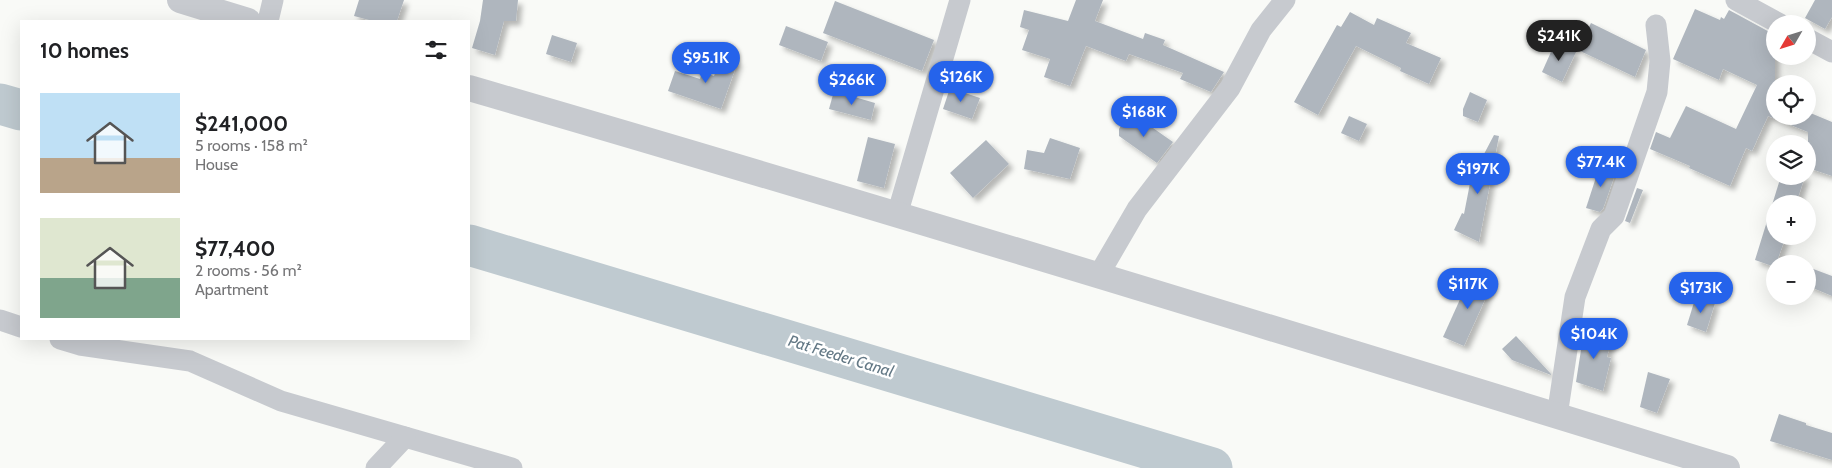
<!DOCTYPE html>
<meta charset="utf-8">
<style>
:root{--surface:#fff;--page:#f6f6f6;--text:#202124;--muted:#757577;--accent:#2563eb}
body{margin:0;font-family:Cabin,sans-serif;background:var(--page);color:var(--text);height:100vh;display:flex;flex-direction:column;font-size:19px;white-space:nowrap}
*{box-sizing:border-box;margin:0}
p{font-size:16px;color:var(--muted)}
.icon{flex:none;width:28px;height:28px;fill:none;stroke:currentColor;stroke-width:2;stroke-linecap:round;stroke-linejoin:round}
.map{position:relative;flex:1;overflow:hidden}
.side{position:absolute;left:20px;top:20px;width:450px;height:320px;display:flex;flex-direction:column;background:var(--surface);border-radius:0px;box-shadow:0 5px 20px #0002}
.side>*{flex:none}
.needle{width:32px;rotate:231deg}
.fabs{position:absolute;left:1766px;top:15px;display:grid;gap:10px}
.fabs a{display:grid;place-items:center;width:50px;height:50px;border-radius:50%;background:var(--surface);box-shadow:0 5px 20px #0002;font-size:25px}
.price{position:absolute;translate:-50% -42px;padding:0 11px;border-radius:18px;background:var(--accent);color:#fff;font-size:16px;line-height:32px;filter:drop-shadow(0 1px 2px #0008)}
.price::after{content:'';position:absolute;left:50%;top:30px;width:15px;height:11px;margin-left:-8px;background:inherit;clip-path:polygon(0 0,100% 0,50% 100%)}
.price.selected{background:#222;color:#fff}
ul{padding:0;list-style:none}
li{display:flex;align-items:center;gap:15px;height:125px;padding:0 20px}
li span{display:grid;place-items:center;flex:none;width:140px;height:100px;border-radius:0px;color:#555}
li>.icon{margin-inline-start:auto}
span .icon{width:60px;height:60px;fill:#fffc;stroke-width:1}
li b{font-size:21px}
h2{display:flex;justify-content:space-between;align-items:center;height:60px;padding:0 20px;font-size:21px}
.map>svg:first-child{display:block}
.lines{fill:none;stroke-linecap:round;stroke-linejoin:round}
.river{stroke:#bfcad0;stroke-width:41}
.building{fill:#afb6be;filter:url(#shadow)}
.minor{stroke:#c7cacf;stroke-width:21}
.tertiary{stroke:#c7cacf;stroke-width:26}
.labels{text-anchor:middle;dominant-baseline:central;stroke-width:5;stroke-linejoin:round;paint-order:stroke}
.water-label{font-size:16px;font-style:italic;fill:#637885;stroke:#fff}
</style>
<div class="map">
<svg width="1832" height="468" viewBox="0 0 1832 468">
<defs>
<filter id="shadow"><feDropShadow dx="4.5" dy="4.5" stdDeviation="2.5" flood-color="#0004"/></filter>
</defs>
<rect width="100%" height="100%" fill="#f9faf7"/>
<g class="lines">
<!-- river -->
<g class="river">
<polyline points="0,104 21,110"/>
<polyline points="469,245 1212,468"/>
</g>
</g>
<!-- building -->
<g class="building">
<polygon points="359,0 404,0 397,21 373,21 354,16"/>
<polygon points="483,0 518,0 516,21 504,21 495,55 472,48 480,21"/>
<polygon points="1076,0 1103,0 1095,21 1143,39 1145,33 1165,40 1163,45 1224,72 1211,92 1180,79 1183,73 1129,54 1126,61 1086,46 1070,86 1044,77 1050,59 1022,50 1029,30 1020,27 1024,10 1068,21"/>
<polygon points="1815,0 1832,0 1832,17 1825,29 1805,18"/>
<polygon points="835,1 934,40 922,71 823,33"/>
<polygon points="1695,9 1720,20 1721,17 1724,19 1729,10 1775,35 1775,116 1808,116 1808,112 1832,122 1832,176 1808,168 1808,132 1768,116 1752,151 1746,148 1730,186 1689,168 1690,166 1650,149 1656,132 1670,138 1686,106 1736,129 1757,85 1723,69 1719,80 1673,59"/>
<polygon points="1350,12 1374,25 1377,18 1411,33 1406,43 1441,58 1429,84 1400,71 1401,68 1356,46 1318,115 1294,102 1337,25 1341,27"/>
<polygon points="1591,23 1646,50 1635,77 1578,50"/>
<polygon points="786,26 828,42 821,61 779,45"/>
<polygon points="552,35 577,43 571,62 546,54"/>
<polygon points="1555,43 1576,52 1562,82 1542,72"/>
<polygon points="721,55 738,61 721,109 668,91 675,71 700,79 702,72 714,76"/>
<polygon points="950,88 980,98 972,119 943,109"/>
<polygon points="834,91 875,103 871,120 829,109"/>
<polygon points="1470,92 1487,100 1478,122 1463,116 1463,109"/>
<polygon points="1130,112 1173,142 1157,163 1119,136 1119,129"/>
<polygon points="1349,116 1367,124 1359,141 1341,133"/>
<polygon points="1494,135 1499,136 1479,242 1454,230 1462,213 1464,214 1472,173 1474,173"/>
<polygon points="868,137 895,144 884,188 857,181"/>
<polygon points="1050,138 1080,148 1070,179 1024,169 1027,150 1044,153"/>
<polygon points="986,140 1009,164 973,198 950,173"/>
<polygon points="1601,162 1617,169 1603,209 1600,212 1586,208"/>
<polygon points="1781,176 1805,176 1796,204 1775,204 1775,236 1786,236 1775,267 1755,260"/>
<polygon points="1637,188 1643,190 1630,223 1625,221"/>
<polygon points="1808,267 1832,276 1832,296 1808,286"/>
<polygon points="1471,275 1492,284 1464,346 1443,337"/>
<polygon points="1696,296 1715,303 1706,332 1687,325"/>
<polygon points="1584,331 1613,335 1607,357 1611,358 1603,391 1576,382"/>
<polygon points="1516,336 1551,374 1551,375 1512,360 1502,349"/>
<polygon points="1648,372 1670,379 1657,413 1640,407"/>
<polygon points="1779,414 1806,423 1806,425 1832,433 1832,460 1770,441"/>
</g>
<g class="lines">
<!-- minor -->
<g class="minor">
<polyline points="1736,0 1780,24"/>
<polyline points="268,21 273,0"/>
<polyline points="1808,39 1832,52"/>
<polyline points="897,215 960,0"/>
<polyline points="1098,276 1137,209 1230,88 1261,30 1285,0"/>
<polyline points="0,320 21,327"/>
<polyline points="60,339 80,345 190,361 281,401 512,468"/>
<polyline points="1557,416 1575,297 1601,229 1614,216 1657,92 1660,61 1656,25"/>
<polyline points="376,468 405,437"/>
</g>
<!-- tertiary -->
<g class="tertiary">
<polyline points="180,0 248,21"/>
<path d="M469 88C889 210 1308 339 1727 468"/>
</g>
</g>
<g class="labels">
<!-- water labels -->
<g class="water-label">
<text transform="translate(841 356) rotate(17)">Pat Feeder Canal</text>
</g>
</g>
</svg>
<div class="fabs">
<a><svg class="needle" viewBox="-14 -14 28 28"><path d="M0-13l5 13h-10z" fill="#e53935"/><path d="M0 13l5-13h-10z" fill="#757577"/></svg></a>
<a><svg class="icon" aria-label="locate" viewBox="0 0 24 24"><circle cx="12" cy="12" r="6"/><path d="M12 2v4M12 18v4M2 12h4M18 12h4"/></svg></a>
<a><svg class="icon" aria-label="layers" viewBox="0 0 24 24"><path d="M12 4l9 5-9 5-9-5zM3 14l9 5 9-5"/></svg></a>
<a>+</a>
<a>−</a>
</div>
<b class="price selected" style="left:1559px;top:62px">$241K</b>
<b class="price" style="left:706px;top:84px">$95.1K</b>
<b class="price" style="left:961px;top:103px">$126K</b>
<b class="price" style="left:852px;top:106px">$266K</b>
<b class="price" style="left:1144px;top:138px">$168K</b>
<b class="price" style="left:1601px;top:188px">$77.4K</b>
<b class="price" style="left:1478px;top:195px">$197K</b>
<b class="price" style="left:1468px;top:310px">$117K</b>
<b class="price" style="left:1701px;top:314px">$173K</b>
<b class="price" style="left:1594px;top:360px">$104K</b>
<section class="side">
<h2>10 homes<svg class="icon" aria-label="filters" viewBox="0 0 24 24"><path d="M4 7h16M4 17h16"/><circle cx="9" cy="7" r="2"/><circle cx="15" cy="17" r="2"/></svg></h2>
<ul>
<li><span style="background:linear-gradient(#bfe0f5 65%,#b9a48a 0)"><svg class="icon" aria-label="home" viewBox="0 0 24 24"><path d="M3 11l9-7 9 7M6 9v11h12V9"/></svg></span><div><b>$241,000</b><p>5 rooms · 158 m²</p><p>House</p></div></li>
<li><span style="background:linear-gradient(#dfe7d0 60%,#7fa58c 0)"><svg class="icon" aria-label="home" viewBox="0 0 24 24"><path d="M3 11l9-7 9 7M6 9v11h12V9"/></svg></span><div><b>$77,400</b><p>2 rooms · 56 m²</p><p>Apartment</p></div></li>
</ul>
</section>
</div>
